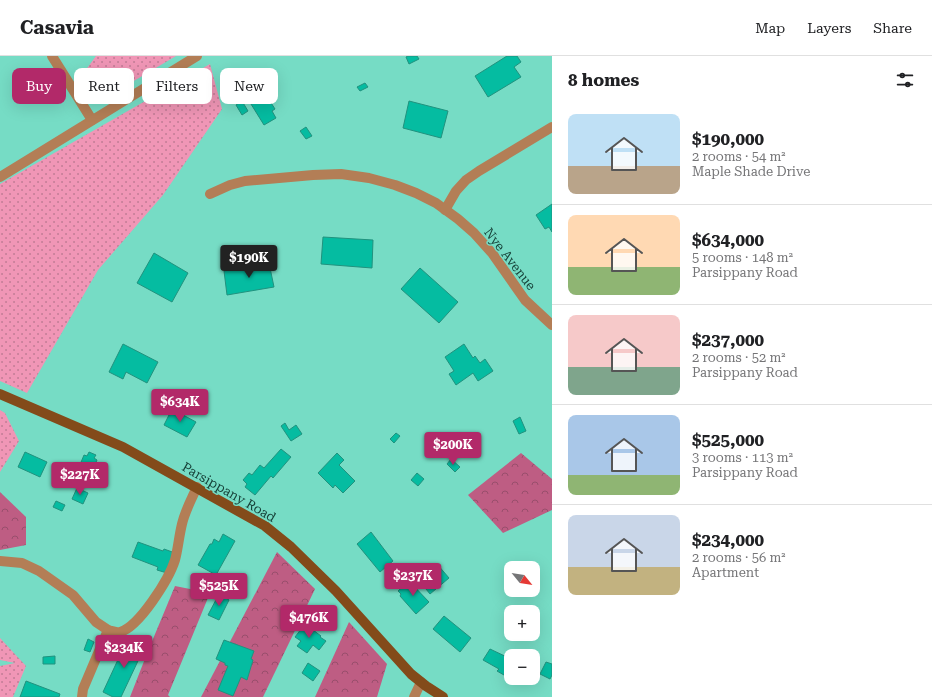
<!DOCTYPE html>
<meta charset="utf-8">
<style>
:root{--surface:#fff;--page:#f6f6f6;--text:#202124;--muted:#757577;--line:#e0e0e0;--accent:#b22969}
body{margin:0;font-family:"Roboto Serif",serif;background:var(--page);color:var(--text);height:100vh;display:flex;flex-direction:column;font-size:15px;white-space:nowrap}
*{box-sizing:border-box;margin:0}
p{font-size:13px;color:var(--muted)}
.icon{flex:none;width:22px;height:22px;fill:none;stroke:currentColor;stroke-width:2;stroke-linecap:round;stroke-linejoin:round}
.map{position:relative;flex:1;overflow:hidden}
.details{display:flex;flex-direction:column;background:var(--surface);width:380px}
.details>*{flex:none}
.guide{position:absolute;left:12px;top:12px;width:380px;height:36px;display:flex;gap:8px}
.needle{width:26px;rotate:120deg}
.buttons{position:absolute;left:504px;top:505px;display:grid;gap:8px}
.buttons a{display:grid;place-items:center;width:36px;height:36px;border-radius:8px;background:var(--surface);box-shadow:0 4px 16px #0002;font-size:20px}
.price{position:absolute;translate:-50% -34px;padding:0 9px;border-radius:4px;background:var(--accent);color:#fff;font-size:13px;line-height:26px;filter:drop-shadow(0 1px 2px #0008)}
.price::after{content:'';position:absolute;left:50%;top:24px;width:12px;height:9px;margin-left:-6px;background:inherit;clip-path:polygon(0 0,100% 0,50% 100%)}
.price.on{background:#222;color:#fff}
ul{padding:0;list-style:none}
li{display:flex;align-items:center;gap:12px;height:100px;padding:0 16px}
li+li{border-top:1px solid var(--line)}
li span{display:grid;place-items:center;flex:none;width:112px;height:80px;border-radius:8px;color:#555}
li>.icon{margin-inline-start:auto}
span .icon{width:48px;height:48px;fill:#fffc;stroke-width:1}
li b{font-size:17px}
h2{display:flex;justify-content:space-between;align-items:center;height:48px;padding:0 16px;font-size:17px}
.tag{padding:0 14px;border-radius:8px;background:var(--surface);box-shadow:0 4px 16px #0002;font-size:14px;line-height:36px}
.tag.on{background:var(--accent);color:#fff}
header{display:flex;align-items:center;gap:24px;box-sizing:border-box;height:56px;padding:0 20px;background:var(--surface);border-bottom:1px solid var(--line)}
header strong{font-size:19px}
nav{display:flex;gap:22px;margin-inline-start:auto;font-size:14px}
main{display:flex;flex:1;min-height:0}
.map>svg:first-child{display:block}
.grass{fill:url(#grass-dots)}
.forest{fill:url(#forest-crowns)}
.building{fill:#05bca1;stroke:#21927e}
.lines{fill:none;stroke-linecap:round;stroke-linejoin:round}
.minor{stroke:#b37e56;stroke-width:10}
.major{stroke:#834b1a;stroke-width:10}
.labels{text-anchor:middle;dominant-baseline:central;stroke-width:3;stroke-linejoin:round;paint-order:stroke}
.street-label{font-size:13px;fill:#17433a;stroke:#76dcc5}
</style>
<header>
<strong>Casavia</strong>
<nav><a>Map</a><a>Layers</a><a>Share</a></nav>
</header>
<main>
<div class="map">
<svg width="552" height="641" viewBox="0 0 552 641">
<defs>
<pattern id="grass-dots" width="8" height="8" patternUnits="userSpaceOnUse"><rect width="8" height="8" fill="#f096b6"/><path d="M2 2h.1M6 6h.1" fill="none" stroke="#c17c95" stroke-width="1.8" stroke-linecap="round"/></pattern>
<pattern id="forest-crowns" width="20" height="18" patternUnits="userSpaceOnUse"><rect width="20" height="18" fill="#be5d83"/><path d="M2 6a3 3 0 1 1 6 0M12 15a3 3 0 1 1 6 0" fill="none" stroke="#994e6c"/></pattern>
</defs>
<rect width="100%" height="100%" fill="#76dcc5"/>
<!-- grass -->
<g class="grass">
<polygon points="96,0 176,0 100,45 85,15"/>
<polygon points="210,8 222,53 163,139 98,214 27,337 0,325 0,128"/>
<polygon points="0,354 5,357 19,385 0,416"/>
<polygon points="0,582 26,610 13,641 0,641 0,610 15,607 0,604"/>
</g>
<!-- forest -->
<g class="forest">
<polygon points="521,397 552,423 552,454 503,477 468,439"/>
<polygon points="0,436 26,461 26,489 0,494"/>
<polygon points="277,496 315,533 263,641 201,641"/>
<polygon points="175,530 210,537 168,639 170,641 130,641 148,595"/>
<polygon points="349,566 387,608 377,641 315,641"/>
</g>
<!-- building -->
<g class="building">
<polygon points="408,0 417,0 419,3 409,8 406,1"/>
<polygon points="507,0 517,0 521,6 514,11 521,21 488,41 475,20"/>
<polygon points="365,27 368,31 360,35 357,31"/>
<polygon points="257,29 259,32 261,31 275,53 272,55 276,62 264,69 246,40 248,39 245,35"/>
<polygon points="242,45 248,55 242,59 236,49"/>
<polygon points="409,45 448,55 441,82 403,72"/>
<polygon points="306,71 312,80 306,83 300,75"/>
<polygon points="552,148 552,176 549,171 545,173 536,159"/>
<polygon points="323,181 373,184 372,212 321,208"/>
<polygon points="154,197 188,217 172,246 137,227"/>
<polygon points="269,207 274,231 227,239 224,215"/>
<polygon points="420,212 458,246 439,267 401,233"/>
<polygon points="123,288 158,306 147,327 126,316 123,323 109,316"/>
<polygon points="464,288 473,302 475,300 480,307 485,303 493,315 478,325 473,317 456,329 449,318 454,315 445,301"/>
<polygon points="172,353 196,366 187,381 164,369"/>
<polygon points="520,361 526,375 519,378 513,365"/>
<polygon points="285,367 289,374 296,369 302,378 291,385 281,370"/>
<polygon points="396,377 400,380 394,387 390,383"/>
<polygon points="281,393 291,401 273,422 271,420 255,439 245,431 247,428 243,424 249,417 252,419 260,409 264,412"/>
<polygon points="25,396 47,406 40,421 18,411"/>
<polygon points="89,396 96,399 94,402 97,404 91,418 86,416 85,420 77,416 84,399 87,400"/>
<polygon points="337,397 344,404 339,409 355,425 343,437 335,429 333,432 318,417"/>
<polygon points="451,403 460,411 455,416 447,408"/>
<polygon points="417,417 424,423 418,430 411,424"/>
<polygon points="77,432 88,437 83,448 72,443"/>
<polygon points="56,445 65,449 62,455 53,451"/>
<polygon points="371,476 393,505 380,516 357,488"/>
<polygon points="223,478 235,485 216,519 198,509 210,488 212,488 214,483 219,486"/>
<polygon points="138,486 163,495 164,493 175,497 167,517 157,514 158,511 132,501"/>
<polygon points="437,508 449,522 430,538 418,523"/>
<polygon points="409,525 429,546 416,558 400,540 401,538 398,535"/>
<polygon points="219,538 229,544 219,564 208,559"/>
<polygon points="444,560 471,582 460,596 433,573"/>
<polygon points="305,568 321,580 320,581 326,585 319,594 313,589 307,597 297,590 301,585 295,581"/>
<polygon points="128,582 145,590 121,641 113,641 103,636"/>
<polygon points="88,583 94,586 90,596 84,594"/>
<polygon points="224,584 254,595 251,603 253,604 247,624 241,621 233,640 218,634 228,610 225,609 225,607 216,603"/>
<polygon points="490,593 511,603 511,622 521,622 518,627 497,615 499,613 483,604"/>
<polygon points="55,600 55,608 43,608 43,601"/>
<polygon points="546,606 552,608 552,619 550,623 540,618"/>
<polygon points="308,607 320,615 313,625 302,617"/>
<polygon points="26,625 60,638 59,641 20,641"/>
</g>
<g class="lines">
<!-- minor -->
<g class="minor">
<polyline points="52,0 92,64"/>
<polyline points="0,121 197,0"/>
<polyline points="210,138 230,129 245,125 313,119 341,118 369,122 395,129 416,137 436,147 458,163 474,177 492,197 525,244 552,269"/>
<polyline points="445,154 456,135 466,124 479,115 552,71"/>
<polyline points="0,505 22,507 39,515 73,539 96,566 108,574 83,633 82,641"/>
<path d="M108 574C112 575 116 577 120 576 139 571 169 523 175 504 178 493 179 480 182 468 185 455 191 444 197 431"/>
<polyline points="414,641 421,626"/>
</g>
<!-- major -->
<polyline class="major" points="0,338 123,391 265,470 291,491 336,535 411,618 426,630 443,641"/>
</g>
<g class="labels">
<!-- street labels -->
<g class="street-label">
<text transform="translate(510 203) rotate(52)">Nye Avenue</text>
<text transform="translate(229 436) rotate(30)">Parsippany Road</text>
</g>
</g>
</svg>
<div class="buttons">
<a><svg class="needle" viewBox="-14 -14 28 28"><path d="M0-13l5 13h-10z" fill="#e53935"/><path d="M0 13l5-13h-10z" fill="#757577"/></svg></a>
<a>+</a>
<a>−</a>
</div>
<b class="price on" style="left:249px;top:223px">$190K</b>
<b class="price" style="left:180px;top:367px">$634K</b>
<b class="price" style="left:453px;top:410px">$200K</b>
<b class="price" style="left:80px;top:440px">$227K</b>
<b class="price" style="left:413px;top:541px">$237K</b>
<b class="price" style="left:219px;top:551px">$525K</b>
<b class="price" style="left:309px;top:583px">$476K</b>
<b class="price" style="left:124px;top:613px">$234K</b>
<div class="guide">
<a class="tag on">Buy</a>
<a class="tag">Rent</a>
<a class="tag">Filters</a>
<a class="tag">New</a>
</div>
</div>
<section class="details">
<h2>8 homes<svg class="icon" aria-label="filters" viewBox="0 0 24 24"><path d="M4 7h16M4 17h16"/><circle cx="9" cy="7" r="2"/><circle cx="15" cy="17" r="2"/></svg></h2>
<ul>
<li><span style="background:linear-gradient(#bfe0f5 65%,#b9a48a 0)"><svg class="icon" aria-label="home" viewBox="0 0 24 24"><path d="M3 11l9-7 9 7M6 9v11h12V9"/></svg></span><div><b>$190,000</b><p>2 rooms · 54 m²</p><p>Maple Shade Drive</p></div></li>
<li><span style="background:linear-gradient(#ffd9b3 65%,#8fb573 0)"><svg class="icon" aria-label="home" viewBox="0 0 24 24"><path d="M3 11l9-7 9 7M6 9v11h12V9"/></svg></span><div><b>$634,000</b><p>5 rooms · 148 m²</p><p>Parsippany Road</p></div></li>
<li><span style="background:linear-gradient(#f6c9c9 65%,#7fa58c 0)"><svg class="icon" aria-label="home" viewBox="0 0 24 24"><path d="M3 11l9-7 9 7M6 9v11h12V9"/></svg></span><div><b>$237,000</b><p>2 rooms · 52 m²</p><p>Parsippany Road</p></div></li>
<li><span style="background:linear-gradient(#a9c7e8 75%,#8fb573 0)"><svg class="icon" aria-label="home" viewBox="0 0 24 24"><path d="M3 11l9-7 9 7M6 9v11h12V9"/></svg></span><div><b>$525,000</b><p>3 rooms · 113 m²</p><p>Parsippany Road</p></div></li>
<li><span style="background:linear-gradient(#c9d6e8 65%,#c2b280 0)"><svg class="icon" aria-label="home" viewBox="0 0 24 24"><path d="M3 11l9-7 9 7M6 9v11h12V9"/></svg></span><div><b>$234,000</b><p>2 rooms · 56 m²</p><p>Apartment</p></div></li>
</ul>
</section>
</main>
